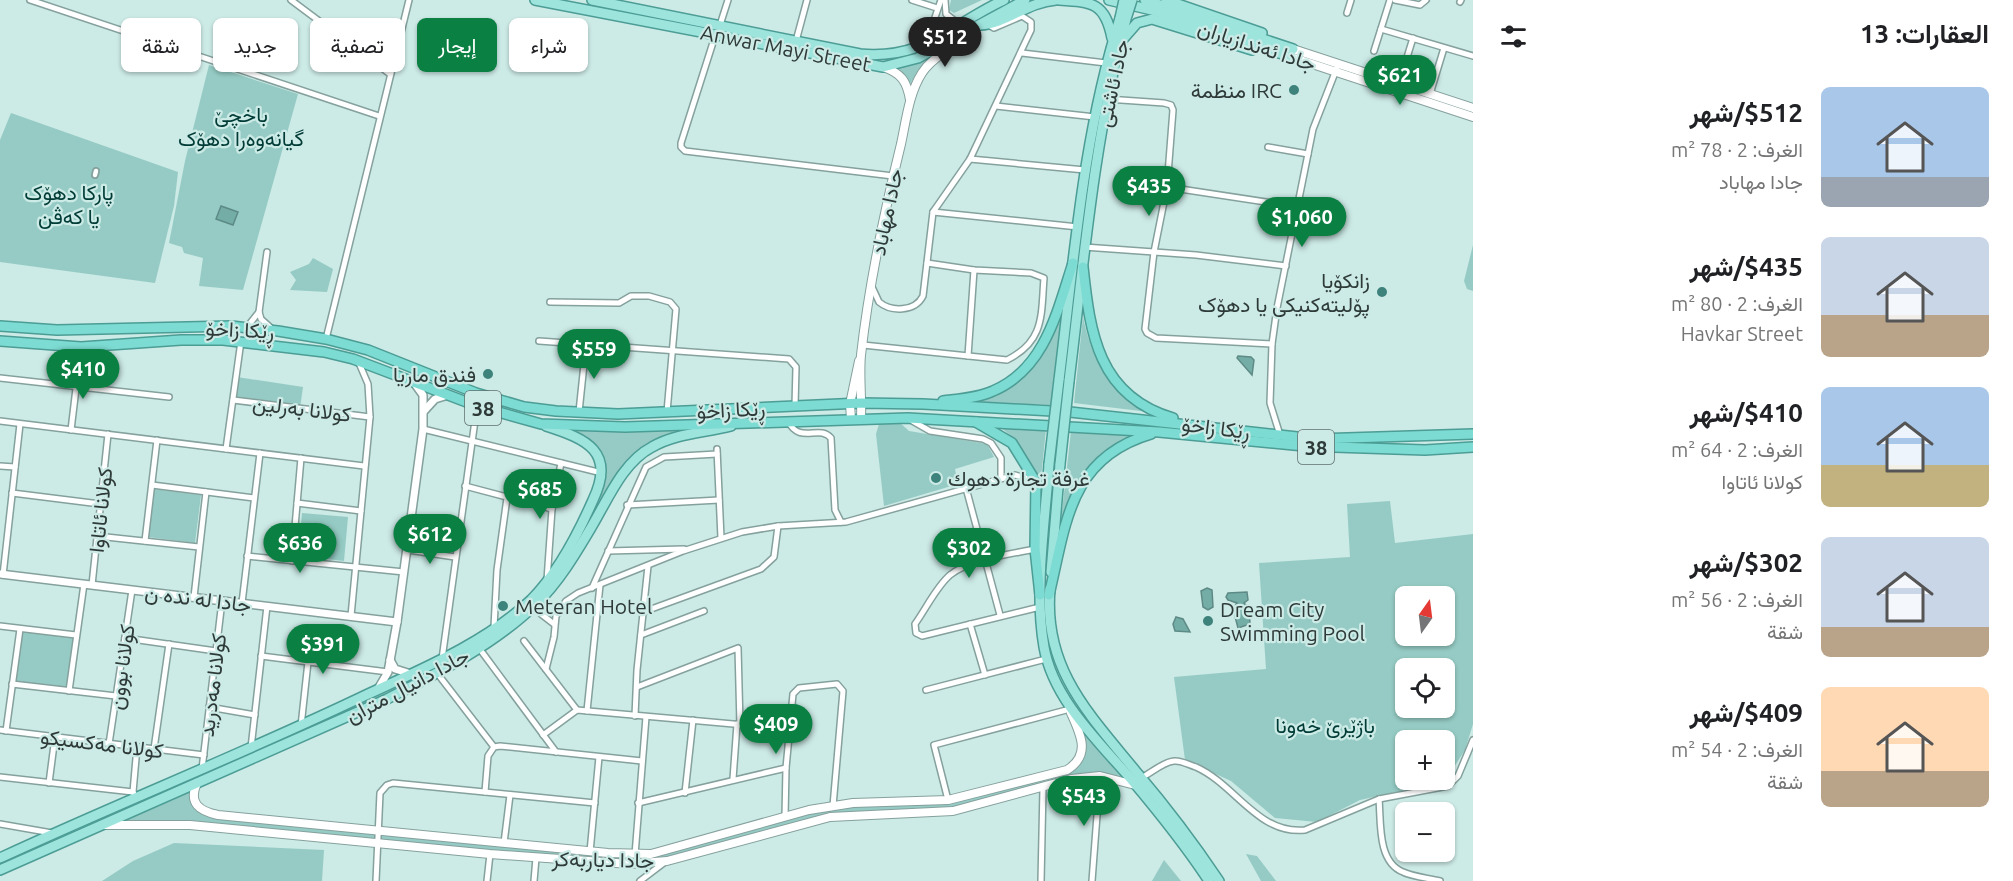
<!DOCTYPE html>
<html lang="ar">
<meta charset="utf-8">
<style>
:root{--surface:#fff;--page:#f2f2f2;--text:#202124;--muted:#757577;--accent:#0b8043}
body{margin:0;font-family:Ubuntu,Vazirmatn,sans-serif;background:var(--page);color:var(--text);direction:rtl;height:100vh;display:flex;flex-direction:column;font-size:22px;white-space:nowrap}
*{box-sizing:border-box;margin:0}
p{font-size:20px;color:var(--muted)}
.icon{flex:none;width:33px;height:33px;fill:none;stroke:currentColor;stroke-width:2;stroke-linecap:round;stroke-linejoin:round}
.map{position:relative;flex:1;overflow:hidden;direction:ltr}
.panel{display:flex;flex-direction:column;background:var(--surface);width:540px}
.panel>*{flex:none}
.banner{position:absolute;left:18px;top:18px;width:570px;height:54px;direction:rtl;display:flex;gap:12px}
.needle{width:39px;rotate:14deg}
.tools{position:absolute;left:1395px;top:586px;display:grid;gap:12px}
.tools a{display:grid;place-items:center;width:60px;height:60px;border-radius:9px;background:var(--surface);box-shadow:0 2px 4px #0004;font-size:30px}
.price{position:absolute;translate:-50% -51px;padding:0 14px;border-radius:21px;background:var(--accent);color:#fff;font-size:20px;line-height:39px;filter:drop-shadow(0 2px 3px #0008)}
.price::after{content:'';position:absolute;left:50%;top:36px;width:18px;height:14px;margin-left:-9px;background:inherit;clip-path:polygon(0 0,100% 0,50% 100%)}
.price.current{background:#222;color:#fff}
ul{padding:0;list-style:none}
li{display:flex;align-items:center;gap:18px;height:150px;padding:0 24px}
li span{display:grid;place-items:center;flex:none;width:168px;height:120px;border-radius:9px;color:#555}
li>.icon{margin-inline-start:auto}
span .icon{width:72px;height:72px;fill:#fffc;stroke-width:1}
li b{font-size:26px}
h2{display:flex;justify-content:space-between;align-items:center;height:72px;padding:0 24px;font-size:26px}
.pill{padding:0 21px;border-radius:9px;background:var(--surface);box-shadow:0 2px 4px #0004;font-size:21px;line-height:54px}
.pill.current{background:var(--accent);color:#fff}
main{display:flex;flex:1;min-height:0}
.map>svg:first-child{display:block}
.green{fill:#95cbc4;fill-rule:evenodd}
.water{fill:#73ada6;stroke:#5e8a85;stroke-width:1.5}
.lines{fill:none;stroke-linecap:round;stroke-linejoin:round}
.pedestrian-casing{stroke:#85a19d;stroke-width:8}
.minor-casing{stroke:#85a19d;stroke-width:8}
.tertiary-casing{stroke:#85a19d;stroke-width:10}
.secondary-casing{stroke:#85a19d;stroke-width:10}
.primary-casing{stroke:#4c9d95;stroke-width:12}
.trunk-casing{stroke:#4c9d95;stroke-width:12}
.pedestrian{stroke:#fff;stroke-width:4.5}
.minor{stroke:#fff;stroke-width:5}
.tertiary{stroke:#fff;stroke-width:7}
.secondary{stroke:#fff;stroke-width:8}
.primary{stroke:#9de4dd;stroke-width:9}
.trunk{stroke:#7cdbd2;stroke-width:9}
.primary-bridge-casing{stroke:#4c9d95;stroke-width:12;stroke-linecap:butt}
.primary-bridge{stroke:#9de4dd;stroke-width:9}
.poi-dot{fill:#3d837c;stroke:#cceae6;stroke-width:2}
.labels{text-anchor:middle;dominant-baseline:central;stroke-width:4.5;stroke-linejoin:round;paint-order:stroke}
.shield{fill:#cceae6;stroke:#5d6f6c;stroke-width:1.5}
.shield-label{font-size:20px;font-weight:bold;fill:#2e3a38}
.street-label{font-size:21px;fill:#2e3a38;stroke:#cceae6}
.poi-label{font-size:21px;fill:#2e3a38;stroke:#cceae6;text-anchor:end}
.park-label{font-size:21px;fill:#003b36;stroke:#cceae6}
</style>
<main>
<section class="panel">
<h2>العقارات: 13<svg class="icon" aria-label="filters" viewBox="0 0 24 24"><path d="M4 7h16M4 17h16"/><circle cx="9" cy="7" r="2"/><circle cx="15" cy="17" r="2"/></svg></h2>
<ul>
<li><span style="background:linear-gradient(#a9c7e8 75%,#9aa5b1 0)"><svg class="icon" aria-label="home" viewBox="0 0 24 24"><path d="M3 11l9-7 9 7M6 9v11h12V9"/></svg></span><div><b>$512/شهر</b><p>الغرف: 2 · 78 m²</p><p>جادا مهاباد</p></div></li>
<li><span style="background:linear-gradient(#c9d6e8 65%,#b9a48a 0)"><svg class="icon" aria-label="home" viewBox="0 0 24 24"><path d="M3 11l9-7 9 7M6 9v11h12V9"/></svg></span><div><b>$435/شهر</b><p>الغرف: 2 · 80 m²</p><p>Havkar Street</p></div></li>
<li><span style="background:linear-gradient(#a9c7e8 65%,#c2b280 0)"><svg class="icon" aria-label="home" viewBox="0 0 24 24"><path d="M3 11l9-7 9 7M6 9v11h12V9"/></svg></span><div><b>$410/شهر</b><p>الغرف: 2 · 64 m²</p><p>كولانا ئاتاوا</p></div></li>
<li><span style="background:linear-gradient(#c9d6e8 75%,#b9a48a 0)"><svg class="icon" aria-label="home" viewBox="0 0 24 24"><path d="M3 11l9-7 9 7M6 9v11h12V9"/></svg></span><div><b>$302/شهر</b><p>الغرف: 2 · 56 m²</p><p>شقة</p></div></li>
<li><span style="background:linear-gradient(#ffd9b3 70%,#b9a48a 0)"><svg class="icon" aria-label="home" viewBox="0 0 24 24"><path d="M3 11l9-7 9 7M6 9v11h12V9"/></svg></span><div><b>$409/شهر</b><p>الغرف: 2 · 54 m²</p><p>شقة</p></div></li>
</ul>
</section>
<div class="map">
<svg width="1473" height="881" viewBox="0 0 1473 881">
<rect width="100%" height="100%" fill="#cceae6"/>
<!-- green -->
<g class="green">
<polygon points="951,0 982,0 954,13 949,10"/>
<polygon points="955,43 928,61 909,85 904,74 894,68 920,60"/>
<polygon points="209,65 298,94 243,290 199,286 203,258 184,253 182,247 169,243 185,161"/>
<polygon points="11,113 178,172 174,206 155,283 0,262 0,140"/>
<polygon points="1473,245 1473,291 1467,289 1464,281"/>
<polygon points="313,258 333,269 327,292 290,290 296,280 290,272 309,264"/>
<path d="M1064 307 1051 405 978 402C1028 382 1046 355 1064 307Z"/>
<path d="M1083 317C1091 358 1111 392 1149 412L1074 403Z"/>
<polygon points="237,377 303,387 300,408 233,400"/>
<polygon points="899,422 909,431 987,444 994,457 955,469 958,484 884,506 876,434 879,424"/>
<path d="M997 425 1046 429 1040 488C1033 463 1020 440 997 425Z"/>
<path d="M701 428 653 443 599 506 563 566C585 524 640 454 568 430Z"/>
<path d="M1071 431 1136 434C1085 460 1077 477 1060 529Z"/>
<polygon points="154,489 201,495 195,543 148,537"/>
<path d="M1390 501 1395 543 1473 534V724L1465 750 1445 781 1360 800 1317 822 1275 818 1231 781 1185 760 1174 677 1266 669 1259 563 1350 557 1347 504ZM1406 597H1444V636H1406ZM1406 669H1444V708H1406ZM1406 741H1444V780H1406Z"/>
<polygon points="302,513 348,517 344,561 298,556"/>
<polygon points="533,606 421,681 197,782 193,796 204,811 635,855 833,806 948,800 1067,770 1082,754 1070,709 1135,785 1100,776 953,811 830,817 667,861 630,864 191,825 115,824 0,870 0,858 353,703"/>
<polygon points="20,629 76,635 69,691 12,684"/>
<polygon points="174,843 324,850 322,881 102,881 133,861"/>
<polygon points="1246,854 1257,856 1276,881 1261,881"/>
<polygon points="1164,860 1181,881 1152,881"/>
</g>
<!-- water -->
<g class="water">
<polygon points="221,206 238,212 233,225 216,219"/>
<polygon points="1238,356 1251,357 1254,360 1252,375 1237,358"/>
<polygon points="1207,588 1212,590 1213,607 1208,610 1203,607 1201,591"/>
<polygon points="1247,592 1248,600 1244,603 1249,608 1250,624 1238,628 1233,609 1237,603 1228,600 1226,597 1228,593"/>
<polygon points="1176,617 1183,619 1190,632 1175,631 1173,624"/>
</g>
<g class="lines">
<defs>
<polyline id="pedestrian" points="95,175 96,171"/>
<g id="minor">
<polyline points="30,0 379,116"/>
<polyline points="291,0 390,74"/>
<polyline points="912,0 937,8"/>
<polyline points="945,0 946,14 955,21 964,22"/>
<polyline points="1395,0 1420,5 1426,0"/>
<polyline points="1460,2 1461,0"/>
<polyline points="1347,13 1351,0"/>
<polyline points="720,25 728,0"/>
<polyline points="1381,29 1473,56"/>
<polyline points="716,33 681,143 681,147 685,151 893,176"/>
<polyline points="796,41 807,0"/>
<polyline points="919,43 932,26 941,0"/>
<polyline points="1374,51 1390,0"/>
<polyline points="1022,53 1106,63"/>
<polyline points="1404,67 1413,38"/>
<polyline points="1430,94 1444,48"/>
<polyline points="1107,99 1164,103 1171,105 1173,110 1167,187 1154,252 1145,329 1147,333 1156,338 1272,344"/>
<polyline points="996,106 1095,117"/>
<polyline points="1268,147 1308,154"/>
<polyline points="970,159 1085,170"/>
<polyline points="1167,187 1299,207"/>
<polyline points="933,212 1078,227"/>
<polyline points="1084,247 1196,255 1286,266"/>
<polyline points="267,252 259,312 261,319 271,328"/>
<path d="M872 287 879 302C891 312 915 312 923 296L933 212 970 159 1031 30V22L1022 16 994 28 989 25"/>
<polyline points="550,302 619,303 631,296 649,296 670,302 676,309 667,412"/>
<polyline points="247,327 259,312"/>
<polyline points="326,339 409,0"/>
<polyline points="539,341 789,359 796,367 795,406"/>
<path d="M863 345 1007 360C1045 341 1041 315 1044 278L1031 273 974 270 927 263"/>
<polyline points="968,356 974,270"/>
<polyline points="0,378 169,397"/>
<polyline points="233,400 370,417"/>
<polyline points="579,412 586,345"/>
<polyline points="909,419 930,431 983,439 991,443 1001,458 1001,478"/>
<polyline points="0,421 364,466"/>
<path d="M788 421C800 445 819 424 831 438L835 510 841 522"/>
<polyline points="423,429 602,473"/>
<polyline points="71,430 81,347"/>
<polyline points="1280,435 1270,403 1272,344 1277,308 1313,129 1338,65"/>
<polyline points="226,449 241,341"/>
<polyline points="717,449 721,538"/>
<polyline points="0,466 15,467"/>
<polyline points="152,485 254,498"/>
<polyline points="465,486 552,509"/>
<polyline points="966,488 1000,615"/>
<polyline points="12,493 100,504"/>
<polyline points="297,503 361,511"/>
<polyline points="627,505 719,500"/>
<polyline points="97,536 199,547"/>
<polyline points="145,541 157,440"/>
<path d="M1035 549C1012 554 969 559 950 575 936 587 926 609 915 624L916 633 922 636 1040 607"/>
<polyline points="408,550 455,557"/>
<polyline points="608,551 684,549"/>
<polyline points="247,556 404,572"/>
<polyline points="292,561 301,458"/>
<polyline points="3,575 20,424"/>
<polyline points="547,580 552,509 561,463"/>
<polyline points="92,585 108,434"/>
<polyline points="592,588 646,467 664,457 717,454"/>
<polyline points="194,597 206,492"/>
<polyline points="242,603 260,453"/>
<polyline points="535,605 541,614 554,624"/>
<polyline points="643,612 761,569 774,557 778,526"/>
<polyline points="351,616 370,417 368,384 359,363"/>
<polyline points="970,624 985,675"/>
<polyline points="0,626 76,635"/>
<polyline points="494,627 497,570 507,498"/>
<polyline points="641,635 704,611"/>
<polyline points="125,638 216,651"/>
<polyline points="524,641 577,710"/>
<polyline points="479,648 556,752"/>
<polyline points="261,656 388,672"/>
<polyline points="442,659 477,406"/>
<polyline points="546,669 554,637 556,616 566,601 578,593 683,551 742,532 778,526 846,522 1015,475 1026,478 1034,485"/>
<polyline points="437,673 494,747"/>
<polyline points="12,684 116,696"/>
<polyline points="637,687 738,648 740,725"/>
<polyline points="926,690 1046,659"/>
<polyline points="69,691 84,584"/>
<polyline points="209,707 255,715"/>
<polyline points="587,711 600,585"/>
<polyline points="635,716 637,670 648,566"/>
<polyline points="301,726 308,662"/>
<polyline points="0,730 204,755"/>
<polyline points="6,731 20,629"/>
<polyline points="543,735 577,710 790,729"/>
<polyline points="109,744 132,590"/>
<polyline points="251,748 267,606"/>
<polyline points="154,749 169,644"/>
<polyline points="202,769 222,601"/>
<polyline points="0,777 133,792 136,799"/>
<path d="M1141 778C1151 773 1163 762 1174 761 1181 760 1189 765 1196 767 1236 785 1258 835 1305 830L1379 799 1448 786 1458 776 1473 740"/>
<polyline points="733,779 737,724"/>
<polyline points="49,783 55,737"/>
<polyline points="133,792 137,747"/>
<polyline points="485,792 488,756 494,747 500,746 642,761"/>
<polyline points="685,793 693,720"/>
<path d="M1379 799C1381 821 1377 862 1403 872 1414 877 1428 878 1440 881"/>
<polyline points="948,800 934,745 1070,709"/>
<polyline points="638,803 786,768"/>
<polyline points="785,817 786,768 793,694 799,688 837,684 843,691 833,806"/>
<polyline points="0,824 52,833"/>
<polyline points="504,843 510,795"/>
<polyline points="590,852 599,757"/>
<polyline points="635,855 646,717"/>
<polyline points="376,881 380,793 387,785 393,783 595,803"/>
<polyline points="487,881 490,854"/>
<polyline points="534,881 536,858"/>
<polyline points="640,881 665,862"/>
<polyline points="1041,881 1043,788"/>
<polyline points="1092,881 1100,776"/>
</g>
<g id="tertiary">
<polyline points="424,411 435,399 448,395"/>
<polyline points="0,574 397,622"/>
<polyline points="390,660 395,669 411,674"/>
<polyline points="378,689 388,672 397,622 423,429 423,395 415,384"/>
</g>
<g id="secondary">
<polyline points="1293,49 1473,108"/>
<polyline points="1291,57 1473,117"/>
<path d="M883 67C901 73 907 81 910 100"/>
<polyline points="851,419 850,404 859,361"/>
<path d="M861 419C862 398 859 376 861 355 869 284 884 213 901 144 906 121 909 93 922 73 932 57 952 49 966 34"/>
<path d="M197 783C188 803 199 811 218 815L608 853 651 854 809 810 853 803 948 800 1067 770C1091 755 1081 735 1071 713"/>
<polyline points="105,825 190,825 490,854 630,864 667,861 830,817 953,811 1071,779 1100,776 1135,785"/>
</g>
<g id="primary">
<polyline points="535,0 883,67 918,58 1025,0"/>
<path d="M592 0 860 54C925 60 950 25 1004 0"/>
<path d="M1059 0C1093 2 1105 3 1112 38"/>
<polyline points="1109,0 1152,10 1291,57"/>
<polyline points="1145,0 1293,49"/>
<polyline points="1166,0 1262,33"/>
<path d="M980 25C1006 24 1027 2 1056 0"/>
<polyline points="1123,39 1137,23 1152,19 1252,50"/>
<path d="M1059 380C1074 259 1083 135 1120 18"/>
<path d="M1069 381C1084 260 1094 138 1126 19"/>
<path d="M1049 464C1045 523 1034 589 1044 647 1053 699 1098 741 1131 779 1158 811 1186 846 1209 881"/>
<polyline points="1051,572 1060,464"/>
<path d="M1050 589C1043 670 1091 716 1138 774 1167 808 1194 844 1219 881"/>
<path d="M0 858C121 802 245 753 366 695 422 669 485 643 531 600 558 573 578 534 593 500 616 452 587 439 546 426"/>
<path d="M0 870 387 699C438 673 495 644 536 604 559 582 576 553 592 526 608 499 623 462 652 447 676 433 704 433 731 426"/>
</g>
<g id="trunk">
<path d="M1083 267C1090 333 1098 396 1173 418"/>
<polyline points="0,326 57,330 231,326 278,331 326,339 368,350 476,393 524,407 556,411 618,414 861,403 923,404 1070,412 1316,439 1473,434"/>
<polyline points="0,341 81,347 181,340 223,340 324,352 353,359 477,406 541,424 625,427 908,418 1159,432 1304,446 1425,450 1473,447"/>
<path d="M943 401C959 399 978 398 993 391 1045 369 1057 312 1073 263"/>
<polyline points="976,422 1012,443 1036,482 1035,549 1040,595"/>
<path d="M1049 595C1066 524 1069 458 1151 434"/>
</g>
</defs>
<!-- pedestrian casing -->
<use href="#pedestrian" class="pedestrian-casing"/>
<!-- minor casing -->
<use href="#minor" class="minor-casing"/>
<!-- tertiary casing -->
<use href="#tertiary" class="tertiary-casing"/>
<!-- secondary casing -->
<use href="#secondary" class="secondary-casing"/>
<!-- primary casing -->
<use href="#primary" class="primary-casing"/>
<!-- trunk casing -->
<use href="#trunk" class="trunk-casing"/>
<!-- pedestrian -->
<use href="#pedestrian" class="pedestrian"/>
<!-- minor -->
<use href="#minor" class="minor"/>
<!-- tertiary -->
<use href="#tertiary" class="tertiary"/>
<!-- secondary -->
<use href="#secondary" class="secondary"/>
<!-- primary -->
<use href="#primary" class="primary"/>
<!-- trunk -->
<use href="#trunk" class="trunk"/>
<defs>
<g id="primary-bridge">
<polyline points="1120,18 1124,0"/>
<polyline points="1126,19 1132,0"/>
<polyline points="1049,464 1059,380"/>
<polyline points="1060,464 1069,381"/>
</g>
</defs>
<!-- primary-bridge casing -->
<use href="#primary-bridge" class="primary-bridge-casing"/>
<!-- primary-bridge -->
<use href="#primary-bridge" class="primary-bridge"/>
</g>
<!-- markers -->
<g class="poi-dot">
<circle cx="1294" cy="90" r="6"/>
<circle cx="1382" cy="292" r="6"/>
<circle cx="488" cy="374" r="6"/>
<circle cx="936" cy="478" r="6"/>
<circle cx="503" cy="606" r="6"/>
<circle cx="1208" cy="621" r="6"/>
</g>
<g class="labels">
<!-- shield labels -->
<g class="shield">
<rect x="465" y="391" width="36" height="34" rx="4.5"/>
<rect x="1298" y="430" width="36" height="34" rx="4.5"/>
</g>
<g class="shield-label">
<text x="483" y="408">38</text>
<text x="1316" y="447">38</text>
</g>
<!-- street labels -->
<g class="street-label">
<text transform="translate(1257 45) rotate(18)">جادا ئەندازیاران</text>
<text transform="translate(786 48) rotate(11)">Anwar Mayi Street</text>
<text transform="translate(1112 83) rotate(-78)">جادا ئاشتی</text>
<text transform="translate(886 212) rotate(-78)">جادا مهاباد</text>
<text transform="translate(240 329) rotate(3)">ڕێکا زاخۆ</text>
<text transform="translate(302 408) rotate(7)">كولانا بەرلین</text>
<text transform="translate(731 409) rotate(-3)">ڕێکا زاخۆ</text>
<text transform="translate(1216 427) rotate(7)">ڕێکا زاخۆ</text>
<text transform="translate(100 510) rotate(-84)">كولانا ئاتاوا</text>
<text transform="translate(198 598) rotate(7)">جادا له نده ن</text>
<text transform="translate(121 667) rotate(-82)">كولانا بوون</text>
<text transform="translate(212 685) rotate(-83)">كولانا مه‌درید</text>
<text transform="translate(407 685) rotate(-28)">جادا دانيال متران</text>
<text transform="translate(102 743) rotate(7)">كولانا مەکسیکو</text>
<text transform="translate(603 859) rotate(1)">جادا دیاربه‌كر</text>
</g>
<!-- poi labels -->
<g class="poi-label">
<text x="1282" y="90">منظمة IRC</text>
<text x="1370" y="280">زانکۆیا<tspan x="1370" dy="24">پۆلیتەکنیکی یا دهۆک</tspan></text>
<text x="476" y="374">فندق ماريا</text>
<text x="948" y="478" text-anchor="start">غرفة تجارة دهوك</text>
<text x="515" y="606" text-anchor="start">Meteran Hotel</text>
<text x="1220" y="609" text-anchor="start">Dream City<tspan x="1220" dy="24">Swimming Pool</tspan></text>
</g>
<!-- park labels -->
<g class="park-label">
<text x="241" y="114">باخچێ<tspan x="241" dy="24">گیانه‌وه‌را دهۆک</tspan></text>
<text x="69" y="192">پاركا دهۆک<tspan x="69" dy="24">يا كەڤن</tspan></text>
<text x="1325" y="725">باژێرێ خه‌ونا</text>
</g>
</g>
</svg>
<div class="tools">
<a><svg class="needle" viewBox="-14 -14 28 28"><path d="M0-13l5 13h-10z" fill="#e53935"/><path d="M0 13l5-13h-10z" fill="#757577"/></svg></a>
<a><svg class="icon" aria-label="locate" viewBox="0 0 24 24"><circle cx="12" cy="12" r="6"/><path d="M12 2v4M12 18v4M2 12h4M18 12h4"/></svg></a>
<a>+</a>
<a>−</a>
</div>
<b class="price current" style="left:945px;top:68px">$512</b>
<b class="price" style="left:1400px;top:106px">$621</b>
<b class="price" style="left:1149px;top:217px">$435</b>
<b class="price" style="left:1302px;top:248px">$1,060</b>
<b class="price" style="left:594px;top:380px">$559</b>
<b class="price" style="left:83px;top:400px">$410</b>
<b class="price" style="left:540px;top:520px">$685</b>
<b class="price" style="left:430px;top:565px">$612</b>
<b class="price" style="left:300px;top:574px">$636</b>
<b class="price" style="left:969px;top:579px">$302</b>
<b class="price" style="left:323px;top:675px">$391</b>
<b class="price" style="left:776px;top:755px">$409</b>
<b class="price" style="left:1084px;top:827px">$543</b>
<div class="banner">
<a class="pill">شراء</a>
<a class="pill current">إيجار</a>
<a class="pill">تصفية</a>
<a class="pill">جديد</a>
<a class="pill">شقة</a>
</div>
</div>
</main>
